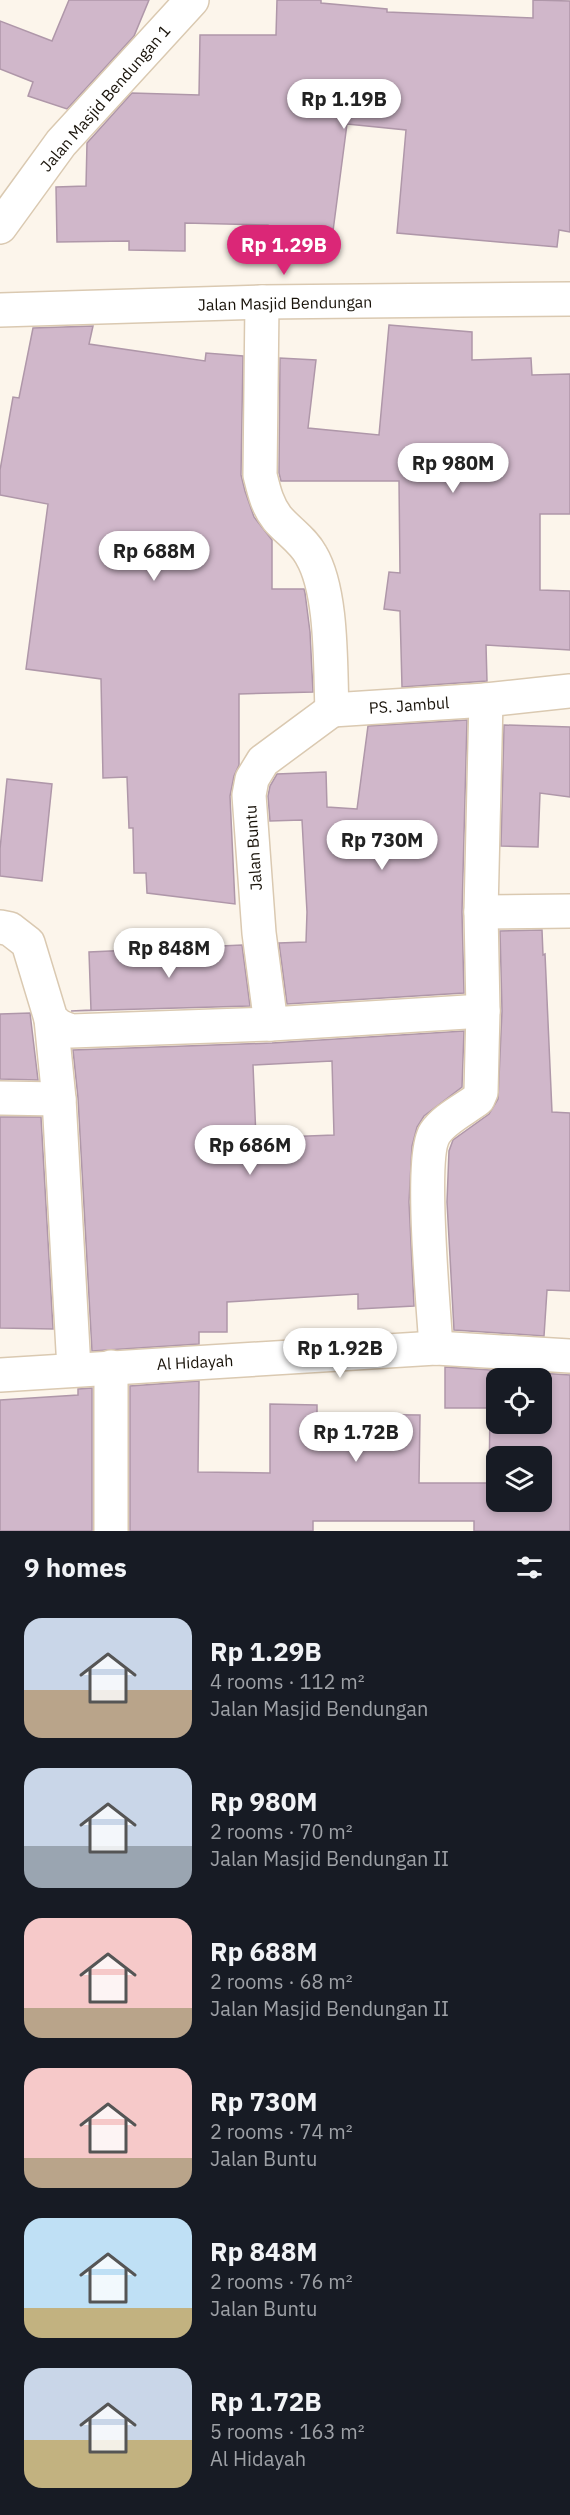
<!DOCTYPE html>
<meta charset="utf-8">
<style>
:root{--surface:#171b24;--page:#20242c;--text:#f1f3f6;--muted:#9ea1a6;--accent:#db2777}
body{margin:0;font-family:"IBM Plex Sans",sans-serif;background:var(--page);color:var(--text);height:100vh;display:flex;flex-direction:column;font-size:22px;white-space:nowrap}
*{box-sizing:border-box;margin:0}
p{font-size:20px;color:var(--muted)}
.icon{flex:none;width:33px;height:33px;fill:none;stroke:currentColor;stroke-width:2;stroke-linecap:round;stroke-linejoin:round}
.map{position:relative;height:1531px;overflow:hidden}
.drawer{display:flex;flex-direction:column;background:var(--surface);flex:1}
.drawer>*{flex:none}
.controls{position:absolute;left:486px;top:1368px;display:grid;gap:12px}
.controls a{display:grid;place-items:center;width:66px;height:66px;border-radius:12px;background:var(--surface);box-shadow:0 3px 9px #0003;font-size:30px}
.price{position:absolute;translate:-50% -51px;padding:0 14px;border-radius:21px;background:#fff;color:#222;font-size:20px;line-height:39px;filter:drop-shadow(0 2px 3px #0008)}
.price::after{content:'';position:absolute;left:50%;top:36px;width:18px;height:14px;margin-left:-9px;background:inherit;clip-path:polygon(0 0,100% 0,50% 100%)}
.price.selected{background:var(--accent);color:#fff}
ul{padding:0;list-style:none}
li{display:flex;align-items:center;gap:18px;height:150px;padding:0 24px}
li span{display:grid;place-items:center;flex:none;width:168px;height:120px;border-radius:18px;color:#555}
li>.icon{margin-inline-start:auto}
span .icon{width:72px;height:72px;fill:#fffc;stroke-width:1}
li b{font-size:26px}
h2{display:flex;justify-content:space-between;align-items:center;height:72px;padding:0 24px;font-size:26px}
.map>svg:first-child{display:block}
.building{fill:#d0b7ca;stroke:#af97a9;stroke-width:1.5;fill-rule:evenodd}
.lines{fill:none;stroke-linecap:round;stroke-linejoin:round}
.street-casing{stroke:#dac9b1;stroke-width:36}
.street{stroke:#fff;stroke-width:33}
.labels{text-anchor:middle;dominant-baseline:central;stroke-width:4.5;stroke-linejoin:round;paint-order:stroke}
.street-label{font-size:16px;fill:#19130a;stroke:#fff}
</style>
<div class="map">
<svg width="570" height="1531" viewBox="0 0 570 1531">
<rect width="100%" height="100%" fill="#fcf5eb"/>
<!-- building -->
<g class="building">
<polygon points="69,0 149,0 134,36 67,109 28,96 33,82 0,69 0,21 52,41"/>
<polygon points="277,0 321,0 321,3 387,9 387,12 533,18 533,0 570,1 570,232 559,230 557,247 397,233 406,130 347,124 333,231 268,231 268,225 185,223 185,251 129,250 129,241 57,242 56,187 86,186 87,143 132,93 199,95 200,35 276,35"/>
<polygon points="389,325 472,332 472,360 531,358 532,375 570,374 570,514 540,514 540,590 570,591 570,650 486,645 487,681 402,687 400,611 384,609 389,572 400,573 399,481 281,481 279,473 280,358 316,360 308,428 379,435"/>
<polygon points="93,326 89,344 205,361 206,353 243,356 241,475 245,491 254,517 272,540 272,589 304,589 305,593 310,632 313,692 239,694 239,765 234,776 230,796 235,904 147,893 146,873 134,873 133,828 129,828 127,777 103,778 101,679 26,669 48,504 0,495 0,470 13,397 19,398 33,328"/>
<polygon points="467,720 462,912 464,993 287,1004 279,943 306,942 307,912 302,820 270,821 268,796 270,786 277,774 326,772 327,807 357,809 368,726"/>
<polygon points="504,725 570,727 570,797 540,793 538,847 501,846"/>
<polygon points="7,779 52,784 42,881 0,876 0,849"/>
<polygon points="542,930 543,955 545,954 552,1112 570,1113 570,1291 547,1290 544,1336 454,1330 447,1202 449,1151 453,1140 489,1114 498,1099 502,1011 500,931"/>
<polygon points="242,945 250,1006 71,1011 91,1010 89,952"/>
<polygon points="30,1013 38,1080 0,1079 0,1014"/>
<path d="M464 1031 462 1087 424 1116 417 1127 412 1146 409 1202 414 1306 358 1309V1294L227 1302V1332H199V1344L92 1351 78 1098 73 1050 272 1043ZM332 1061 334 1135 256 1138 253 1065Z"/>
<polygon points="0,1117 41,1117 53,1329 0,1328"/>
<path d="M445 1367 570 1375V1531H474V1521H313V1531H130V1386L199 1381 198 1472 270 1473V1404L317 1405V1414L420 1415 419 1483H489L490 1408H445ZM496 1378H542V1424H496ZM496 1456H542V1502H496Z"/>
<polygon points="92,1388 92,1531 0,1531 0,1400 78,1395 78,1389"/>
</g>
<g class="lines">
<defs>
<g id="street">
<polyline points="0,227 61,143 192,0"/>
<path d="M262 302 260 475C264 491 267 505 277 518 288 531 303 540 311 555 333 592 330 667 332 710"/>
<polyline points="0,310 262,302 570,299"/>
<polyline points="332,710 486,700"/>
<polyline points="481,912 570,911"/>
<polyline points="0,927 10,929 28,943 51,1019 59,1026 71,1031 271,1024 483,1011"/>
<polyline points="51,1019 59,1099 74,1369"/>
<polyline points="271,1024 259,933 249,795 252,779 263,761 332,710"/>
<polyline points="0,1098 59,1099"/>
<path d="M436 1348C434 1311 419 1157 435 1133 444 1119 465 1109 478 1099L481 1092 483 1011 481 912 486 700 570 691"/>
<polyline points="111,1367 111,1531"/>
<polyline points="0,1375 436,1348 570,1356"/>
</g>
</defs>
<!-- street casing -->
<use href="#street" class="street-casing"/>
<!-- street -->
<use href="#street" class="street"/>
</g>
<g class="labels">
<!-- street labels -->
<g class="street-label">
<text transform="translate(105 98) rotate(-49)">Jalan Masjid Bendungan 1</text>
<text transform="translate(285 303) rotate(-1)">Jalan Masjid Bendungan</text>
<text transform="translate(409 705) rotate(-4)">PS. Jambul</text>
<text transform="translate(253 848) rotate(-94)">Jalan Buntu</text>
<text transform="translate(195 1362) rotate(-3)">Al Hidayah</text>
</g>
</g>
</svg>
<div class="controls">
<a><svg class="icon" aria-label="locate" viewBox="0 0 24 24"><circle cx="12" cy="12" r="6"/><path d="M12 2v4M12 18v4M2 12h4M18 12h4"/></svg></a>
<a><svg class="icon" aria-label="layers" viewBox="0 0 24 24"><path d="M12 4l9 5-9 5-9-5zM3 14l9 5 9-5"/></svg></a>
</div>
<b class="price" style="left:344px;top:130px">Rp 1.19B</b>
<b class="price selected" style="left:284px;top:276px">Rp 1.29B</b>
<b class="price" style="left:453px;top:494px">Rp 980M</b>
<b class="price" style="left:154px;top:582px">Rp 688M</b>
<b class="price" style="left:382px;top:871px">Rp 730M</b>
<b class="price" style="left:169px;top:979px">Rp 848M</b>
<b class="price" style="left:250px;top:1176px">Rp 686M</b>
<b class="price" style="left:340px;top:1379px">Rp 1.92B</b>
<b class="price" style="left:356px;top:1463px">Rp 1.72B</b>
</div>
<section class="drawer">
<h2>9 homes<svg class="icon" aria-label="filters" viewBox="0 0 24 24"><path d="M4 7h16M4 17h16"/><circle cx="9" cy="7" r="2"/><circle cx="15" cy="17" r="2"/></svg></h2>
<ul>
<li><span style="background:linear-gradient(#c9d6e8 60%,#b9a48a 0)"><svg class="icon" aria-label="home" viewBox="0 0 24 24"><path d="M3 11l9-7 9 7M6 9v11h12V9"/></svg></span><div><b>Rp 1.29B</b><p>4 rooms · 112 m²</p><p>Jalan Masjid Bendungan</p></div></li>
<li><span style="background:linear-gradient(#c9d6e8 65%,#9aa5b1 0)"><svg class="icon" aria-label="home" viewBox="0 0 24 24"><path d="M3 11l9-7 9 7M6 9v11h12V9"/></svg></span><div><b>Rp 980M</b><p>2 rooms · 70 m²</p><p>Jalan Masjid Bendungan II</p></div></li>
<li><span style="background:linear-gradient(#f6c9c9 75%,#b9a48a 0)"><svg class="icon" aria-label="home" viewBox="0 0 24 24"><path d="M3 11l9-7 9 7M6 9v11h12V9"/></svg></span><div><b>Rp 688M</b><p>2 rooms · 68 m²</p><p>Jalan Masjid Bendungan II</p></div></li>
<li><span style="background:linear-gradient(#f6c9c9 75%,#b9a48a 0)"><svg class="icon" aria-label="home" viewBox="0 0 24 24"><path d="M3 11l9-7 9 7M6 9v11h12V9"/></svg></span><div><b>Rp 730M</b><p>2 rooms · 74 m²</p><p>Jalan Buntu</p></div></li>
<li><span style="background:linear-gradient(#bfe0f5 75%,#c2b280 0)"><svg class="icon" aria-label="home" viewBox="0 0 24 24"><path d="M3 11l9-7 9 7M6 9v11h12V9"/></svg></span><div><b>Rp 848M</b><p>2 rooms · 76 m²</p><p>Jalan Buntu</p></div></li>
<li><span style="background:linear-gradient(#c9d6e8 60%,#c2b280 0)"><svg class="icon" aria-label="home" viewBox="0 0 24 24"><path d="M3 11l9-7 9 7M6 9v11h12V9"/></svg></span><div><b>Rp 1.72B</b><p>5 rooms · 163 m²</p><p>Al Hidayah</p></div></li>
</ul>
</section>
